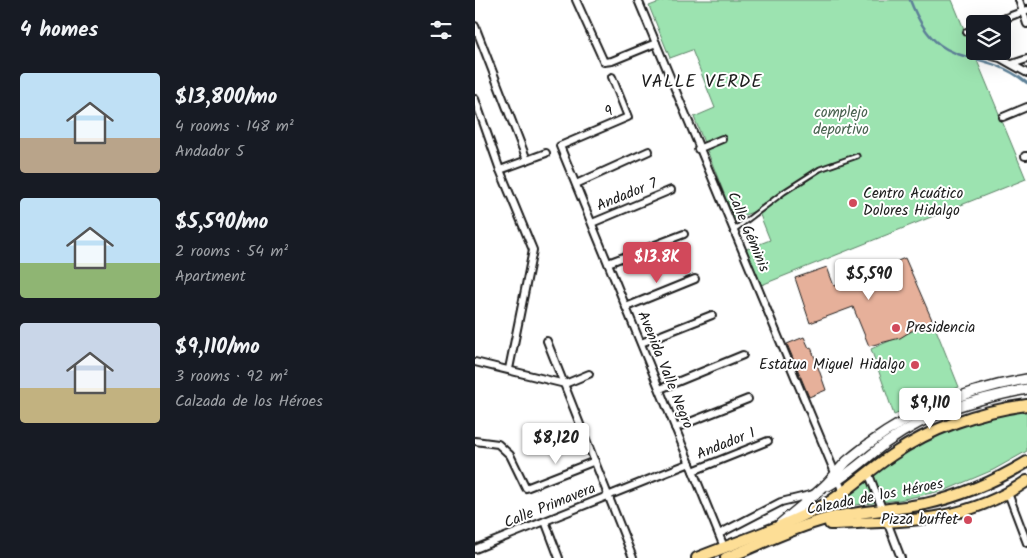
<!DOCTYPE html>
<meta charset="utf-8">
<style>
:root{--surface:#171b24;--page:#20242c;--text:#f1f3f6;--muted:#9ea1a6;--accent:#d1495b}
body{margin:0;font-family:Kalam,sans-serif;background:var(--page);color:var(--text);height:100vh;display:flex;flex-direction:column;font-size:19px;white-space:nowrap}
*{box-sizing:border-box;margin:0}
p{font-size:16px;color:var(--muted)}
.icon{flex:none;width:28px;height:28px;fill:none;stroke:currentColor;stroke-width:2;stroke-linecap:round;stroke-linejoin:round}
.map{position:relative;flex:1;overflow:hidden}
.panel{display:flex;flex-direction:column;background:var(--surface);width:475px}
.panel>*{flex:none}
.buttons{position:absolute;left:491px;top:15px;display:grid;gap:10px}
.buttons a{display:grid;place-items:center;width:45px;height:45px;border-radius:5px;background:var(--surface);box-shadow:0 5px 20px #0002;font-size:25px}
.price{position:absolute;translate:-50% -42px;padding:0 11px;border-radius:5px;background:#fff;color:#222;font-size:16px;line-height:32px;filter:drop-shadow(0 1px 2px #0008)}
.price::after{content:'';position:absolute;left:50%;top:30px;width:15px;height:11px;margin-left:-8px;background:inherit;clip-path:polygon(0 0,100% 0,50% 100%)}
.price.on{background:var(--accent);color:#fff}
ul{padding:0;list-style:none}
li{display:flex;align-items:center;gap:15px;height:125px;padding:0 20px}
li span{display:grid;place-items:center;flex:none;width:140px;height:100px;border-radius:5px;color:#555}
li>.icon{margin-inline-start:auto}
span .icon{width:60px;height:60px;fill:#fffc;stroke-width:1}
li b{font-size:21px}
h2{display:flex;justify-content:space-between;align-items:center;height:60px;padding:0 20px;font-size:21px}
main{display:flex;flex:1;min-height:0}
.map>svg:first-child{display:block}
.green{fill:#9ce3b0;stroke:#5c8066}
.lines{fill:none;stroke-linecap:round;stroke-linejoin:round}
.stream{stroke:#5d8097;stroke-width:2.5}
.building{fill:#e6b09a;stroke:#1c1c1c}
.lane-casing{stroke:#1c1c1c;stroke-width:7}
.street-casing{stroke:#1c1c1c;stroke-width:10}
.secondary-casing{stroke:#1c1c1c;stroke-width:12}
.primary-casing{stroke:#1c1c1c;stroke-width:14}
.lane{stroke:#fff;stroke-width:3}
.street{stroke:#fff;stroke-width:6}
.secondary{stroke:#fff;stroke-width:9}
.primary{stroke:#fdde96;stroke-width:10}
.poi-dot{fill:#d1495b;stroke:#fff;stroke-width:2}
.labels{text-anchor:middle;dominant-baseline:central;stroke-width:4;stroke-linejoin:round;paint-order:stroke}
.street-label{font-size:15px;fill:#1c1c1c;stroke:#fff}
.park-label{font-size:15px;fill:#496250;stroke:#fff}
.poi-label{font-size:15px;fill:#1c1c1c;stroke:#fff;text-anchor:start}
.quarter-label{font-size:18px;letter-spacing:1px;fill:#1c1c1c;stroke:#fff}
</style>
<main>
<section class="panel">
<h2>4 homes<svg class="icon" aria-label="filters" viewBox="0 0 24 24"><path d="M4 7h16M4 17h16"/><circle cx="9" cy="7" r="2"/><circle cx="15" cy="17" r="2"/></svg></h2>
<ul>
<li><span style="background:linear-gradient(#bfe0f5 65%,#b9a48a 0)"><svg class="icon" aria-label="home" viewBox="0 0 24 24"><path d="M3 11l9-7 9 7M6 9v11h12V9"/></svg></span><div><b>$13,800/mo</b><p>4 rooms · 148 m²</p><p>Andador 5</p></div></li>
<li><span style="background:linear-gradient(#bfe0f5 65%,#8fb573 0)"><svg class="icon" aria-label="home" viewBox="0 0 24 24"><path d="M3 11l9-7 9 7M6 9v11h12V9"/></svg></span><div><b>$5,590/mo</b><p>2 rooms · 54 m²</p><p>Apartment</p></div></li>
<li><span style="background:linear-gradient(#c9d6e8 65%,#c2b280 0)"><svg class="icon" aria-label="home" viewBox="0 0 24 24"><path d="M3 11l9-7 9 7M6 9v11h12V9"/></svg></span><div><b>$9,110/mo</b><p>3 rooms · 92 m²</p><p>Calzada de los Héroes</p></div></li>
</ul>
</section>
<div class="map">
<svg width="552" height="558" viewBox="0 0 552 558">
<rect width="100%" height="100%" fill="#fff"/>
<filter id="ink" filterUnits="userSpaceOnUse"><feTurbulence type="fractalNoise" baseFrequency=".02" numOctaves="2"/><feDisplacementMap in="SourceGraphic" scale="10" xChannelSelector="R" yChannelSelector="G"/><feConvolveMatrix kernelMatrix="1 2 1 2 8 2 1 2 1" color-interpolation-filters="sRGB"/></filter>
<g filter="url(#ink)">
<!-- green -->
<g class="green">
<polygon points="190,0 477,0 551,179 284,286 269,250 295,240 283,210 259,219 219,117 240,108 217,50 195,58 174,6"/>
<polygon points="458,322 484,387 419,415 396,349"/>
<polygon points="552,406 552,451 518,470 471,490 424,500 363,507 325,519 417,457 468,430"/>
</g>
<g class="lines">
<!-- stream -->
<path class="stream" d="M435 0C465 77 501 42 552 83"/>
</g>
<!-- building -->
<g class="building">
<polygon points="430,258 458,322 446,325 425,338 394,346 378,307 335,323 320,278 352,267 359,286"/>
<polygon points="329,337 334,348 336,347 351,390 334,397 312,344"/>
</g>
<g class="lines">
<defs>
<polyline id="lane" points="259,230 309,192 345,169 382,156"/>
<g id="street">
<polyline points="101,0 129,62 137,61 181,43"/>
<polyline points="163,0 368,492"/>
<polyline points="544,0 552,24"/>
<polyline points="552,0 552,1"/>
<polyline points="515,24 552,10"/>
<polyline points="0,26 52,160"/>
<polyline points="492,32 500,29"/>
<polyline points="501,52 525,58 552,73"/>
<polyline points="537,64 552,59"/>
<polyline points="137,77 153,117 85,146 249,547"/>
<polyline points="0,99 25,170 58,250 34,369"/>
<polyline points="528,117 552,107"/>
<polyline points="223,149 247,139"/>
<polyline points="550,156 552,156"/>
<polyline points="25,170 71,153"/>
<polyline points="101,184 174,151"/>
<polyline points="117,223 196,190"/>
<polyline points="133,263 209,234"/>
<polyline points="151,307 220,279"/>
<polyline points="72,341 158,558"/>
<polyline points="166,343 237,315"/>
<polyline points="0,362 90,384 114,374"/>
<polyline points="185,389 268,355"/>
<polyline points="200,428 273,399"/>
<polyline points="0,441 23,444 35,455 51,488 120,461"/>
<polyline points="218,471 293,441"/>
<polyline points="393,472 426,558"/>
<polyline points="533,493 552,543"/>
<polyline points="70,521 84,558"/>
<polyline points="244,534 306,502 339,494"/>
<polyline points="0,549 215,463"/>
</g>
<g id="secondary">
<path d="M353 486C374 475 392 457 411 443 454 412 500 399 552 389"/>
<path d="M305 524C319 512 333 501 346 489 356 481 363 470 372 461 423 417 486 390 552 379"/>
</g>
<g id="primary">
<path d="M355 524C429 521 489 524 552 481"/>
<path d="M222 558C267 540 315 525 356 501 377 487 396 469 417 455 456 428 505 411 552 405"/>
<path d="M251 558C284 545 317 528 351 519 383 511 417 510 450 504 487 496 519 482 552 462"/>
</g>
</defs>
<!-- lane casing -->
<use href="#lane" class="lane-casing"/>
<!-- street casing -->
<use href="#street" class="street-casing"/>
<!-- secondary casing -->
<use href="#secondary" class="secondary-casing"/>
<!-- primary casing -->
<use href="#primary" class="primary-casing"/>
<!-- lane -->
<use href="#lane" class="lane"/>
<!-- street -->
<use href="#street" class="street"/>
<!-- secondary -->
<use href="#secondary" class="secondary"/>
<!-- primary -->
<use href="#primary" class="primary"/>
</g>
</g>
<!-- markers -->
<g class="poi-dot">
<circle cx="378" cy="203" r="5"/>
<circle cx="421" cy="328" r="5"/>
<circle cx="440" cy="365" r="5"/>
<circle cx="493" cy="520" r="5"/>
</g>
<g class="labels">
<!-- street labels -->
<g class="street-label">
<text transform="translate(134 112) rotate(-23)">9</text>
<text transform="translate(152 195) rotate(-22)">Andador 7</text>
<text transform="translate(273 232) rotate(67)">Calle Géminis</text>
<text transform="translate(190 370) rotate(68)">Avenida Valle Negro</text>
<text transform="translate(251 444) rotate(-22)">Andador 1</text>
<text transform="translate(400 497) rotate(-11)">Calzada de los Héroes</text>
<text transform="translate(75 506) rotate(-22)">Calle Primavera</text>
</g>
<!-- park labels -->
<g class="park-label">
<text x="366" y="113">complejo<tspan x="366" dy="17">deportivo</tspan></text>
</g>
<!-- poi labels -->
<g class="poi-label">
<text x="388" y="194">Centro Acuático<tspan x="388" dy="17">Dolores Hidalgo</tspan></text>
<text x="431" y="328">Presidencia</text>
<text x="430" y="365" text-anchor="end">Estatua Miguel Hidalgo</text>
<text x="483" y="520" text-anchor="end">Pizza buffet</text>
</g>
<!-- quarter labels -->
<g class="quarter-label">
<text x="227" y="82">VALLE VERDE</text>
</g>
</g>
</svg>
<div class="buttons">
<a><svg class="icon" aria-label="layers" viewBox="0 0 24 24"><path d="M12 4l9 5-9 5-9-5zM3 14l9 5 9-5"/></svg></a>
</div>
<b class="price on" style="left:182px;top:284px">$13.8K</b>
<b class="price" style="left:394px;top:301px">$5,590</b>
<b class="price" style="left:455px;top:430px">$9,110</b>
<b class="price" style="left:81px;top:465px">$8,120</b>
</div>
</main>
